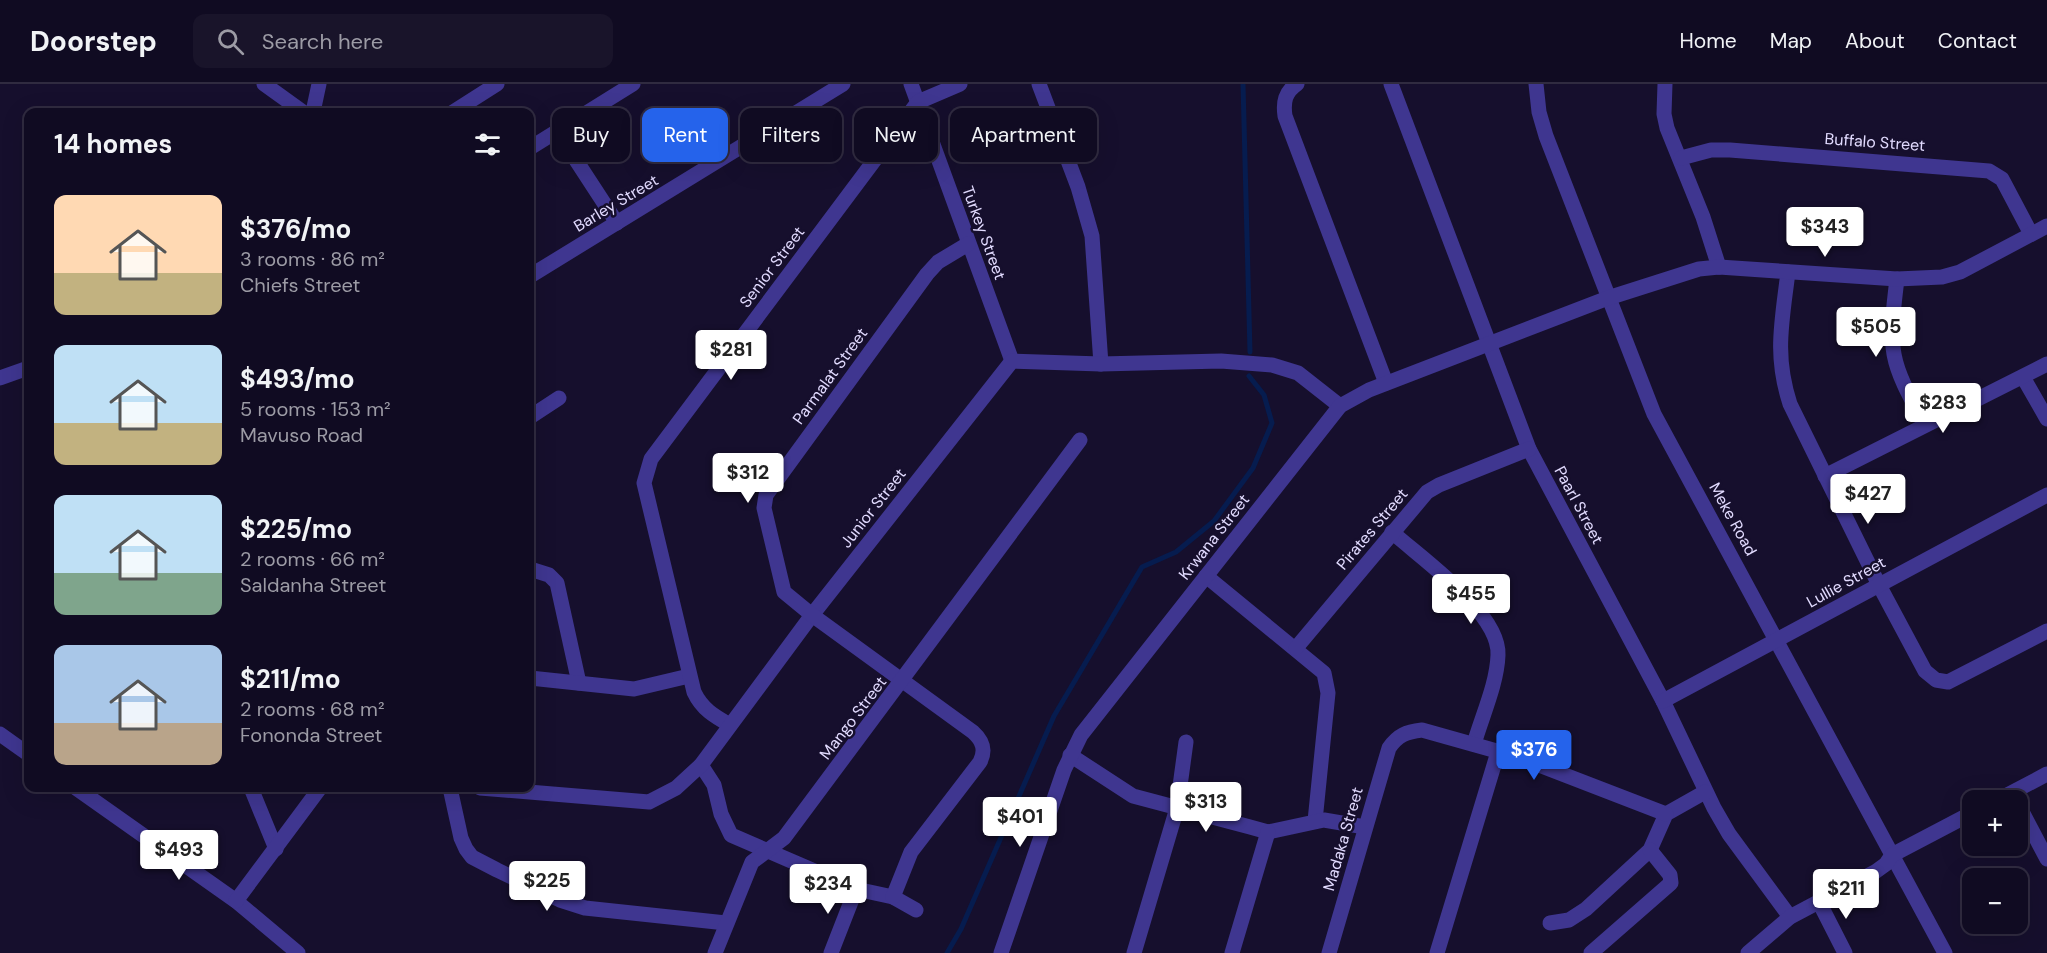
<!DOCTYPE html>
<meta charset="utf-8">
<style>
:root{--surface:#100b22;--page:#19142a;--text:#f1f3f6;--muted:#9c9ba5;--line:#302b40;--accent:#2563eb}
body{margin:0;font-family:"DM Sans",sans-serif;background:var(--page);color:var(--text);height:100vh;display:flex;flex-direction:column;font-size:22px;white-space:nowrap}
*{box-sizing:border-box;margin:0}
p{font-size:20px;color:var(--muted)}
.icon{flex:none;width:33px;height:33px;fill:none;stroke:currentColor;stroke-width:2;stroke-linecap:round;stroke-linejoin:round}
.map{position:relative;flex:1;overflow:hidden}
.details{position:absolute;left:24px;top:24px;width:510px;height:684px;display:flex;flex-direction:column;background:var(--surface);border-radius:12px;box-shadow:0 6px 24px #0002,0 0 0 2px var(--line)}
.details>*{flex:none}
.banner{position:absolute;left:552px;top:24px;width:570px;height:54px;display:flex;gap:12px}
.buttons{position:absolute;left:1962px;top:706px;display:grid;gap:12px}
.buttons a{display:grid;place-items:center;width:66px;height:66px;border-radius:12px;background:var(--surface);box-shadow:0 6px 24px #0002,0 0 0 2px var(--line);font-size:30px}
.price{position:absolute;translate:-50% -51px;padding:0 14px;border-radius:6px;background:#fff;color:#222;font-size:20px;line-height:39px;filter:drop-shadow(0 2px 3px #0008)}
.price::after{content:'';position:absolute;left:50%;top:36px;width:18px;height:14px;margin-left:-9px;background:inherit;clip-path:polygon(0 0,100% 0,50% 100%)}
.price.selected{background:var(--accent);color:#fff}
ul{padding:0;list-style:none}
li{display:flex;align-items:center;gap:18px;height:150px;padding:0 30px}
li span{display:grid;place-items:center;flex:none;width:168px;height:120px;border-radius:12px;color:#555}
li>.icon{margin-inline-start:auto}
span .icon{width:72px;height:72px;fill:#fffc;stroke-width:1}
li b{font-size:26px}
h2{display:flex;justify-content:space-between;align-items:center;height:72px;padding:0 30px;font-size:26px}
.pill{padding:0 21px;border-radius:12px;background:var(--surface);box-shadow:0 6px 24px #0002,0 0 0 2px var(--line);font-size:21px;line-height:54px}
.pill.selected{background:var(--accent);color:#fff}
header{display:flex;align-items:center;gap:36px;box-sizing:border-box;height:84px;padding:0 30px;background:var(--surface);border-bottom:2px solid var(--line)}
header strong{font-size:28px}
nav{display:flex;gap:33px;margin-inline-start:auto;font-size:21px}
.search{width:420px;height:54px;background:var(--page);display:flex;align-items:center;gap:15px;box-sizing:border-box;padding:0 21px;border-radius:12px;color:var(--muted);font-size:22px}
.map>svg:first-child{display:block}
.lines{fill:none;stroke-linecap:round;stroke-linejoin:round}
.stream{stroke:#061c4f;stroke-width:5}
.minor{stroke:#3f3690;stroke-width:15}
.labels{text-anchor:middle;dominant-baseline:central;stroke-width:5;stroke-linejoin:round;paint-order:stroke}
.street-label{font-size:16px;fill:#e2dbff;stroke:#160f2d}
</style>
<header>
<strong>Doorstep</strong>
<div class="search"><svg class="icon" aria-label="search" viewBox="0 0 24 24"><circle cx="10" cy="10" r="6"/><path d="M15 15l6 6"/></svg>Search here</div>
<nav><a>Home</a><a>Map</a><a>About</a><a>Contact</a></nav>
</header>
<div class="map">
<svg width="2047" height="869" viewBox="0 0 2047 869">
<rect width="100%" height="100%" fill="#160f2d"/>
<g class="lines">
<!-- stream -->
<g class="stream">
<polyline points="1243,0 1250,268"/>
<polyline points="947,869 961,845 1054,632 1142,483 1176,468 1214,437 1253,384 1272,339 1264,311 1249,292"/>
</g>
<!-- minor -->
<g class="minor">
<polyline points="264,0 303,28"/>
<polyline points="911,0 1012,277"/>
<polyline points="1039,0 1078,103 1092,152 1101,280"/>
<path d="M1297 0C1285 8 1283 18 1285 32L1386 299"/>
<polyline points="1391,0 1529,365 1663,617 1714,724 1729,750 1790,833"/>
<polyline points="1536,0 1539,28 1546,52 1654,330 1945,869"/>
<polyline points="1665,0 1664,30 1667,44 1703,133 1719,183"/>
<polyline points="313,28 319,0"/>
<polyline points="453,28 497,0"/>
<polyline points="557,47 617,139"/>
<polyline points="530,64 633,0"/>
<polyline points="1681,74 1711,66 1730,66 1989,87 2002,95 2031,150"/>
<path d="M1788 188C1782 238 1774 271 1790 320L1879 501 1925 587 1936 596 1948 598 2047 547"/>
<polyline points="530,192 843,0"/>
<path d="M1897 195C1888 268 1889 276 1925 340"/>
<polyline points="2023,293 2047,335"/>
<polyline points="0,294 28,284"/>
<polyline points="530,333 559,314"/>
<polyline points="1825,392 2047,280"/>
<path d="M1392 448C1422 475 1500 529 1498 571 1497 600 1482 632 1474 660"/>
<polyline points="530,485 549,491 557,499 579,599"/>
<polyline points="1206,492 1324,589 1328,609 1315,737"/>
<polyline points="1296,564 1427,408 1439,401 1529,365"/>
<polyline points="530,594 634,605 689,592"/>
<polyline points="1663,617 2047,411"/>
<path d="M730 641C714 632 702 625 694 608L644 399 651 375 918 18 960 0"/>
<polyline points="0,650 28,670"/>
<polyline points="1070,671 1133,712 1250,743 1268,748 1324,736 1365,743"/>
<polyline points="701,681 714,701 721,730 731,751 856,805 893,813 916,826"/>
<polyline points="76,704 236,817 298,869"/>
<polyline points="251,704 276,765"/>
<polyline points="450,704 461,754 466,765 472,773 497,786 560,816 585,824 726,839"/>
<polyline points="480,704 649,718 676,704 701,681 812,531 1012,277 1101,280 1221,277 1272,281 1298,289 1340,322"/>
<polyline points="1996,717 2047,690"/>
<polyline points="2018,720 2047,775"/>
<path d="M893 813 911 768 980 678C986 666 983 657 973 648L812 531 784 508 764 424 766 411 927 190 938 178 968 160"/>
<polyline points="236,817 320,704"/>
<polyline points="1819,818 1845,869"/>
<polyline points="1550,839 1569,836 1586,825 1650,766 1666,730 1705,708"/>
<polyline points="715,869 752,778 784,754 1080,356"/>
<polyline points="831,869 856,805"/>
<polyline points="1001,869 1064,686 1081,651 1340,322 1369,306 1608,214 1699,185 1719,183 1897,195 1942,193 1960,188 2047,142"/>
<polyline points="1134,869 1177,724 1186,658"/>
<polyline points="1232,869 1268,748"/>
<path d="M1329 869 1389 664C1398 651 1406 648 1422 646L1518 673 1666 730"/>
<polyline points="1437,869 1498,668"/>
<polyline points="1591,869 1671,799 1670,791 1650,766"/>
<polyline points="1748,869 1790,833 1875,788 1886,780 1892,771 1972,729"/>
</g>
</g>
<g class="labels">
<!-- street labels -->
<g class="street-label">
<text transform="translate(1875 58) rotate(4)">Buffalo Street</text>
<text transform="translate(616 119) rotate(-31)">Barley Street</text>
<text transform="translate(984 149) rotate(70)">Turkey Street</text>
<text transform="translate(772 183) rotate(-53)">Senior Street</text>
<text transform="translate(830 292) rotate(-54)">Parmalat Street</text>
<text transform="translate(1579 421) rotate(62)">Paarl Street</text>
<text transform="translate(873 424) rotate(-52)">Junior Street</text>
<text transform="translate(1733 435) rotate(61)">Meke Road</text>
<text transform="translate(1372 445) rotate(-50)">Pirates Street</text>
<text transform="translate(1214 453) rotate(-52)">Krwana Street</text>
<text transform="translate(1846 498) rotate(-29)">Lullie Street</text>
<text transform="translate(853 634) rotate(-53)">Mango Street</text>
<text transform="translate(1343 755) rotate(-74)">Madaka Street</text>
</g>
</g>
</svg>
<div class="buttons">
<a>+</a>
<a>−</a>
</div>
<b class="price" style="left:1825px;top:174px">$343</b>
<b class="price" style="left:1876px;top:274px">$505</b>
<b class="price" style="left:731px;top:297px">$281</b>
<b class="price" style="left:1943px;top:350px">$283</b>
<b class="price" style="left:748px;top:420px">$312</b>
<b class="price" style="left:1868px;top:441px">$427</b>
<b class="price" style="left:1471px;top:541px">$455</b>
<b class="price selected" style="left:1534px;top:697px">$376</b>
<b class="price" style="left:1206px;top:749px">$313</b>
<b class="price" style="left:1020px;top:764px">$401</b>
<b class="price" style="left:179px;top:797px">$493</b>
<b class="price" style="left:547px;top:828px">$225</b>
<b class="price" style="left:828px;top:831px">$234</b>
<b class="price" style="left:1846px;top:836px">$211</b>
<div class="banner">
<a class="pill">Buy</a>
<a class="pill selected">Rent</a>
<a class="pill">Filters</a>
<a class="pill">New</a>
<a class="pill">Apartment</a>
</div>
<section class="details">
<h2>14 homes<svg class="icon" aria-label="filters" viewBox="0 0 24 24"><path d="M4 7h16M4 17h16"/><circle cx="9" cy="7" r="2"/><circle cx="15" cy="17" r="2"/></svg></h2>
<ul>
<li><span style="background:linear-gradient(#ffd9b3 65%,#c2b280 0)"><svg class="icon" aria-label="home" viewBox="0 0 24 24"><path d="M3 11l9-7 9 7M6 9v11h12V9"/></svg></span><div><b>$376/mo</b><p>3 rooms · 86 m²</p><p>Chiefs Street</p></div></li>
<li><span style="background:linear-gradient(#bfe0f5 65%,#c2b280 0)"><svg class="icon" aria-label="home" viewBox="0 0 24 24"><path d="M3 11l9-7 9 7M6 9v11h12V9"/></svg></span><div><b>$493/mo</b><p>5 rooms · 153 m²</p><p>Mavuso Road</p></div></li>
<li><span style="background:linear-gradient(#bfe0f5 65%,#7fa58c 0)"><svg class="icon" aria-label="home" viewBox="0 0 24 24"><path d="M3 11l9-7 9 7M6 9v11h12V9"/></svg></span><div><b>$225/mo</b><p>2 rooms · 66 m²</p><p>Saldanha Street</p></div></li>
<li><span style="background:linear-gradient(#a9c7e8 65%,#b9a48a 0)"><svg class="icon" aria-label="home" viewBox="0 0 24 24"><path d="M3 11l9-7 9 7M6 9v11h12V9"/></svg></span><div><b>$211/mo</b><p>2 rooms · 68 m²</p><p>Fononda Street</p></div></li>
</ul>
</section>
</div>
